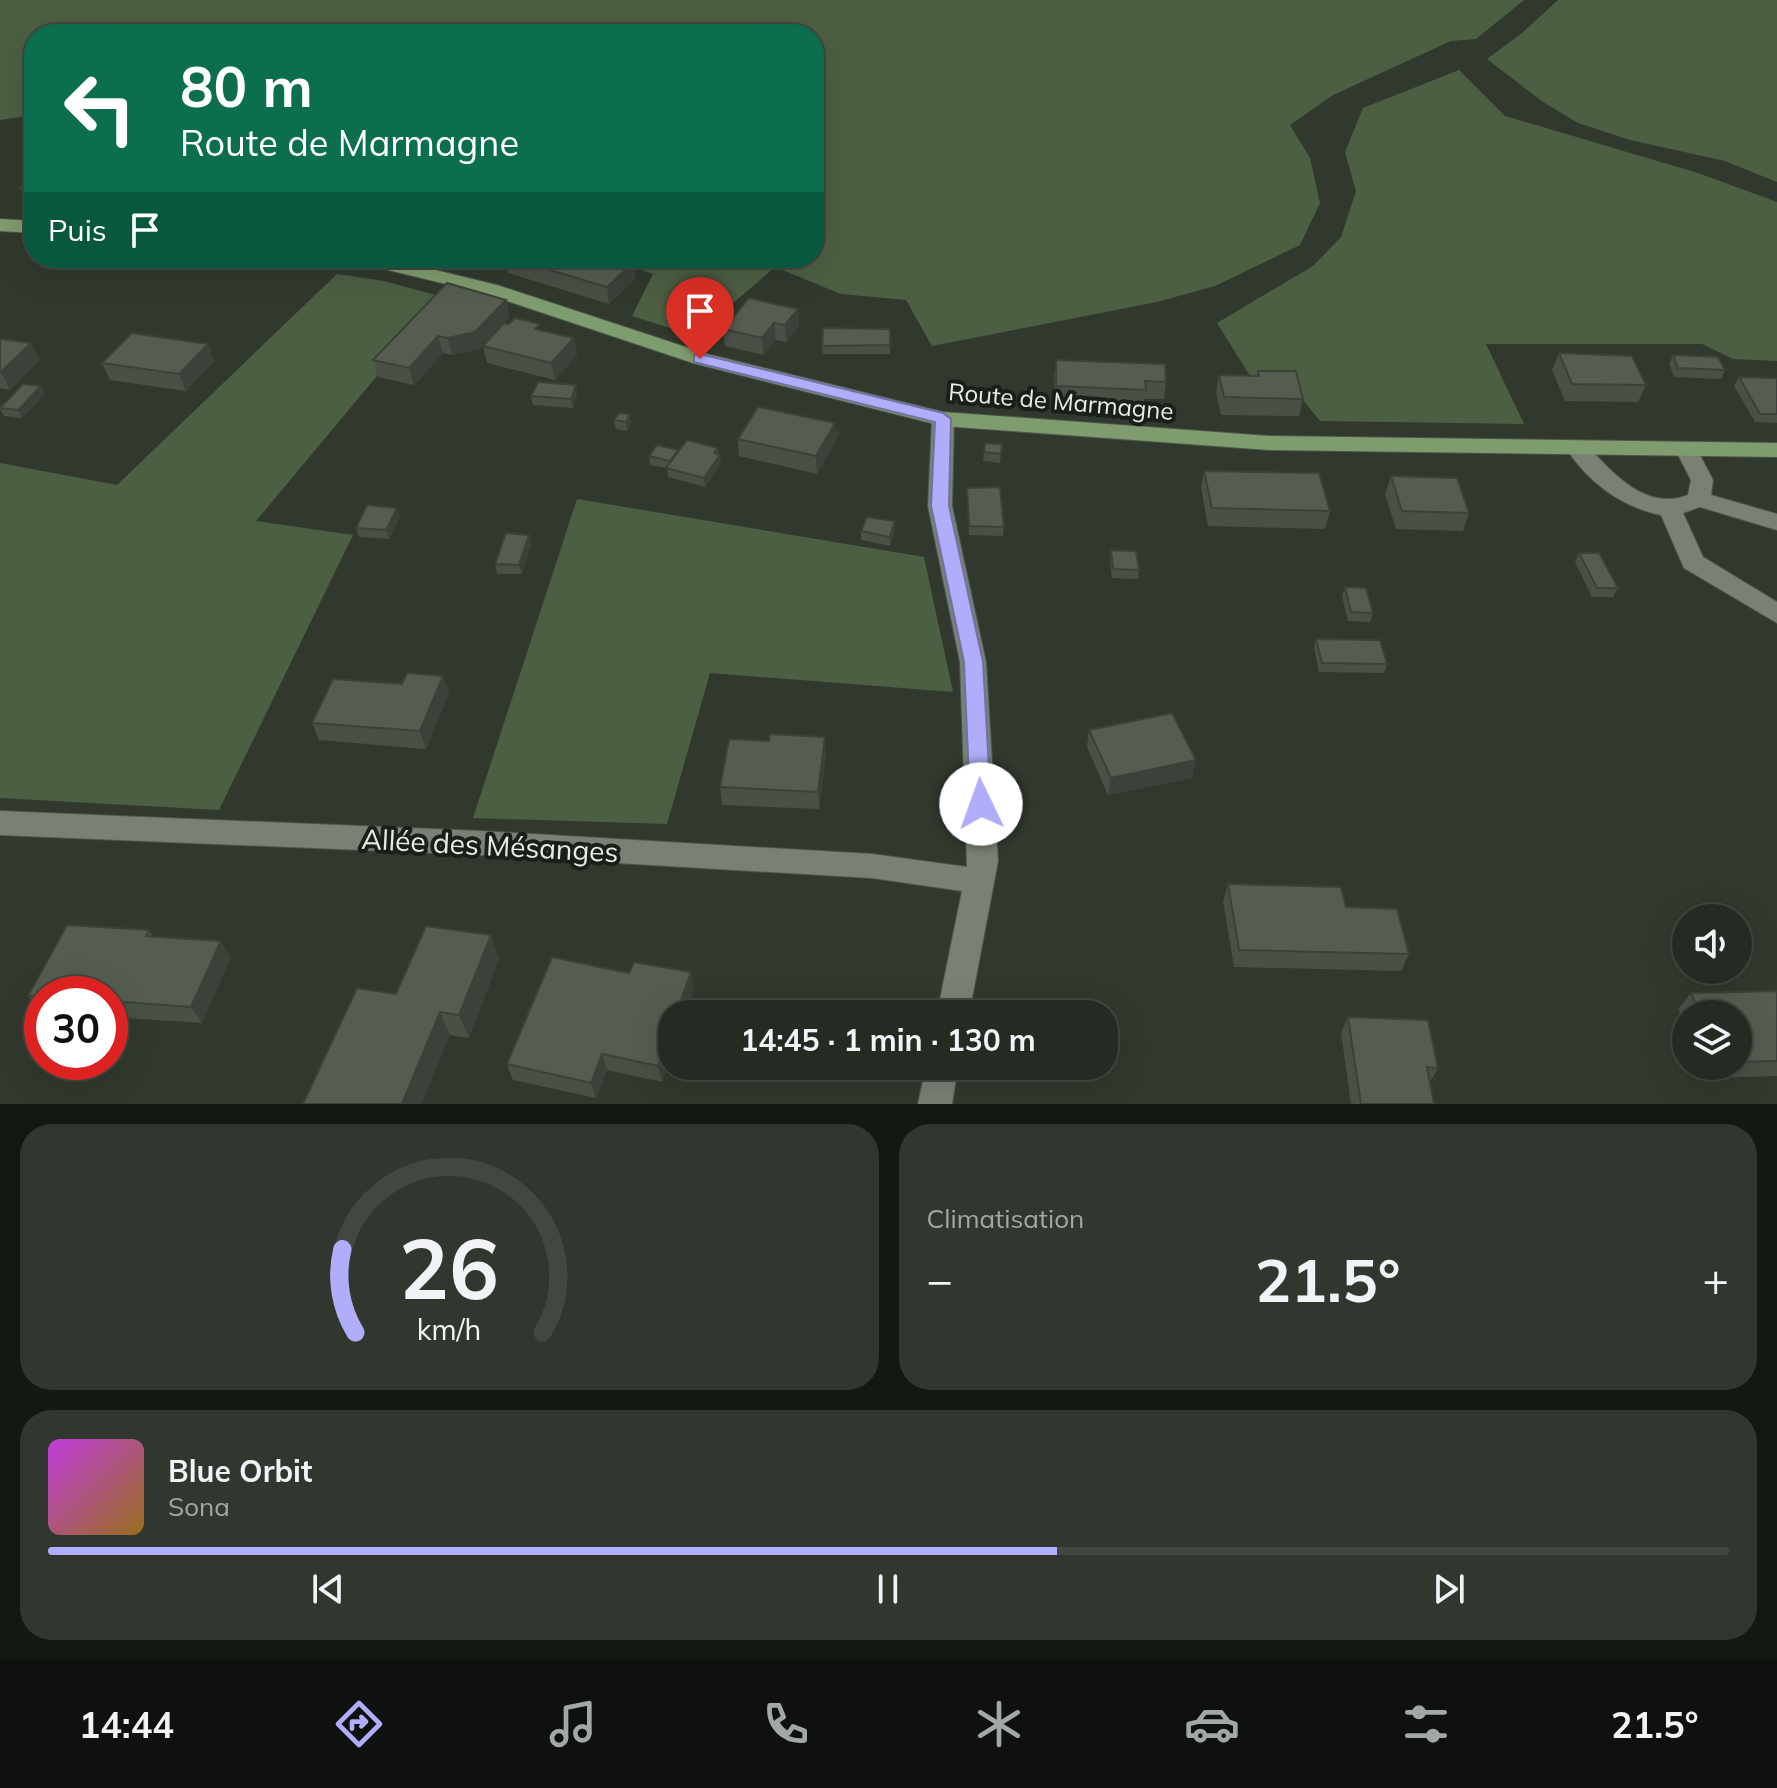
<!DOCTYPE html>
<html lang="fr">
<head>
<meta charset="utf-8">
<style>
	:root { --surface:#252b22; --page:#31372f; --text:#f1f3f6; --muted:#a3a7a5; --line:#424740; --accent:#b0aefa }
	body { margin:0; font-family:Mulish,sans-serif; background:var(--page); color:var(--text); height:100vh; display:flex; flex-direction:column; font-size:30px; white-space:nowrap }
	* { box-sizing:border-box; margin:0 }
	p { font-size:26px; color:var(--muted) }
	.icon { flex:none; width:44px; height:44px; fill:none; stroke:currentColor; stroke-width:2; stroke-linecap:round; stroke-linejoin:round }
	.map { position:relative; height:1104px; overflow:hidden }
	.details { display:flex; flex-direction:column; gap:20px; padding:20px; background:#141813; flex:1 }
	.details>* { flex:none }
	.top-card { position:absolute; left:24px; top:24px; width:800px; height:244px; border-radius:32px; box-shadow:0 8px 32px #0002,0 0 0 2px var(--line); background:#0b6e4f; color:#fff; overflow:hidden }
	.buttons { position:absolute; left:1672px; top:904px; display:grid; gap:16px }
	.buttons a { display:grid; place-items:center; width:80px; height:80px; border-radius:50%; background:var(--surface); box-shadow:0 8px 32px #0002,0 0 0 2px var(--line); font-size:40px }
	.speed { position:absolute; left:24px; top:976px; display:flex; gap:16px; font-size:40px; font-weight:700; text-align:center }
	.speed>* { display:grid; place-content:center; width:104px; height:104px; border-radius:50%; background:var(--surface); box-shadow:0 8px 32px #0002,0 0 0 2px var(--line); line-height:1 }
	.speed .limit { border:12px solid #d22; background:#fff; color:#111 }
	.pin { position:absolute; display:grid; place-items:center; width:68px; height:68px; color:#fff; margin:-82px -34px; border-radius:50% 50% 50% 0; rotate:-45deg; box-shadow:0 0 8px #0007 }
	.pin .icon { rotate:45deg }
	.me { position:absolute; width:88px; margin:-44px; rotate:357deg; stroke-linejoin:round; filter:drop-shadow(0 0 6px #0008) }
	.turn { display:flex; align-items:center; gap:28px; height:168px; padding:0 24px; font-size:36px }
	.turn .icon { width:104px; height:104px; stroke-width:2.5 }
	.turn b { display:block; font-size:56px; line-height:68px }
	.then { display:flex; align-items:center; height:76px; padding:0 24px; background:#0003; gap:16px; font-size:30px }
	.big { font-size:60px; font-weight:700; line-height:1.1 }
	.details .tile { flex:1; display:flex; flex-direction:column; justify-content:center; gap:12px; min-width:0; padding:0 28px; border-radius:32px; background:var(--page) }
	.details .dial { align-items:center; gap:0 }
	.dial svg { height:208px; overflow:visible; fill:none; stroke:var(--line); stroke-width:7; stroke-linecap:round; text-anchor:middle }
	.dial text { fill:var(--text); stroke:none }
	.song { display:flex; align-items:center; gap:24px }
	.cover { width:96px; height:96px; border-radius:12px; background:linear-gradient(135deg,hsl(290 70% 55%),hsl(40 70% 35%)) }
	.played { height:8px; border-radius:4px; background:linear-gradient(90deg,var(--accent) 60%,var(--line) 60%) }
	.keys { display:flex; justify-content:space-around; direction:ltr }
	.heat { display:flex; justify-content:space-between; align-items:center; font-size:44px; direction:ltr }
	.details .tiles { flex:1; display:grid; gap:20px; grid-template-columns:1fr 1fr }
	.tile:last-child { grid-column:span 2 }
	.trip { position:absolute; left:658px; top:1000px; width:460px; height:80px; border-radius:32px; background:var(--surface); box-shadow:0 8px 32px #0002,0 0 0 2px var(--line); font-weight:700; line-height:80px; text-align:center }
	.dock { display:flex; height:128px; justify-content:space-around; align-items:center; background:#0f110e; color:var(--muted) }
	.dock .icon { width:56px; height:56px }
	.dock .selected { color:var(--accent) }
	.dock b { font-size:36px; color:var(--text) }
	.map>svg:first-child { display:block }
	.green { fill:#4d5f43 }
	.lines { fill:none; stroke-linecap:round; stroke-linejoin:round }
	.minor-casing { stroke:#4f554c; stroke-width:2 }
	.major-casing { stroke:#4f554c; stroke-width:2 }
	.minor { fill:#798175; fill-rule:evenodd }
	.major { fill:#7f9c6f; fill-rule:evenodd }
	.wall { fill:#495046 }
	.shaded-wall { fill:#3c4139 }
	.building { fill:#555d51; stroke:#3c4139; stroke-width:2 }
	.route { fill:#b0aefa; stroke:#7271a2; stroke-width:2 }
	.labels { text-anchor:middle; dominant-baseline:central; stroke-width:8; stroke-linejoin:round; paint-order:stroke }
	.street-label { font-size:24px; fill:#e7ece5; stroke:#1b1f1a }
	.near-street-label { font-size:28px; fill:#e7ece5; stroke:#1b1f1a }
</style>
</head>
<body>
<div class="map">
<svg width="1777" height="1104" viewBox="0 0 1777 1104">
	<rect width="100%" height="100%" fill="#31392e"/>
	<!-- green -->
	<path class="green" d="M0 0H1524L1476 39 1451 41 1333 95 1290 125 1310 158 1320 203 1300 245 1215 286 1157 302 932 346 906 300 841 294 775 267 695 336 632 316 653 274 634 267V258H814V34H34V115L0 120Z
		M1558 0H1777V182L1725 161 1630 140 1578 123 1543 102 1487 59 1522 33Z
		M1459 70 1505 116 1698 173 1777 202V361L1733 359 1702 344H1486L1524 424 1320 421 1290 384 1254 382 1217 323 1313 266 1341 237 1356 191 1345 152 1363 108Z
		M337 274 384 281 443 297 256 521 353 535 219 810 0 798V463L117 485Z
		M577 499 924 557 953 692 710 673 667 824 473 818Z"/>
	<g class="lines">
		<defs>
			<path id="minor" d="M943 412 954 419 952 506 986 662 998 861 969 1014H937L962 891 872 878 481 855 0 835V811L481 831 872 854 967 867 960 662 928 506 932 419Z
				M1577 441 1585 443C1611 472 1646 512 1688 495L1691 480 1676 451 1687 444 1695 446 1713 480 1711 495 1777 514V530L1700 507 1683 513 1703 557 1777 602V623L1684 568 1661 515C1621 507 1588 482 1566 448Z
				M926 1066H958L952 1104H918Z"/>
			<path id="major" d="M0 219 34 221V233L0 231Z
				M353 258H386L497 285 707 354 943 412 1269 436 1777 443V457L1269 450 943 426 693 363 483 293 355 262Z"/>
		</defs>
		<!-- minor casing -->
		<use href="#minor" class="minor-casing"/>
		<!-- major casing -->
		<use href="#major" class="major-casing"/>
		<!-- minor -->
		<use href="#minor" class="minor"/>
		<!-- major -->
		<use href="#major" class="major"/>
	</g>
	<!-- wall -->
	<path class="wall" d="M34 175V197L24 196 20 188Z
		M505 258H621L636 278 609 304 508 273Z
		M506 300 509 317 479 349 452 355 443 353 414 385 378 377 373 360Z
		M798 309 799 326 786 342 776 340 763 355 725 346 723 329Z
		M890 329V354H823L822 346Z
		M541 330 574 338 577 355 555 380 487 363 483 346Z
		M0 339 31 343 39 360 10 390 0 388Z
		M208 344 214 361 186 391 110 380 102 363Z
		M1559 353 1646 385 1638 402 1565 401 1552 370Z
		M1673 355 1725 370 1721 379 1674 377 1669 364Z
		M1056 360 1166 382 1164 399H1144L1143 407 1055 404 1054 377Z
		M1258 371 1303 399 1299 416 1221 415 1216 392 1219 375 1257 376Z
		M1739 377 1777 380V423L1755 422 1734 386Z
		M576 385 577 394 573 408 533 405 531 396Z
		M45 394 22 418 4 416 0 409V406Z
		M619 413 631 423 627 431 616 429 614 420Z
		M839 435 817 474 739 456 738 439Z
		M985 443 1002 444 1000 463 983 461Z
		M718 448 721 464 705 487 668 477 667 468 650 465 649 456 678 450V452Z
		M1204 471 1330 511 1325 529 1208 526 1201 488Z
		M1391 476 1469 513 1463 531 1396 529 1385 494Z
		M967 488 1004 527 1003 536 969 535Z
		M397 508 400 517 389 539 359 537 356 528Z
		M895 530 890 546 861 540V531Z
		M531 544 522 574H497L495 564Z
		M1111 550 1139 570 1138 579 1112 578 1110 560Z
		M1579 553 1618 588 1613 597H1592L1575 562Z
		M1345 587 1373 613 1370 622 1348 621 1342 596Z
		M1316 639 1387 664 1384 673 1319 672 1314 648Z
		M443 676 449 693 426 749 319 740 312 723 402 684Z
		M1089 730 1196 760 1192 778 1108 795 1087 747Z
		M769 741 826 754 819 809 722 805 720 787Z
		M1228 884 1346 907 1409 954 1401 971 1234 967 1223 901Z
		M149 930 153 936 231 957 202 1023 110 1017V994H42V1012L28 996Z
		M499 959 469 1038 450 1035 396 994Z
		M694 989 672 1014V1052L662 1082 607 1070 596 1098 513 1080 507 1064Z
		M1777 991V1076L1710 1078 1704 1066H1738V1014H1686V1026L1678 1009 1691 993Z
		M1348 1017 1438 1068 1430 1082 1434 1104H1351L1341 1033Z"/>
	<!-- shaded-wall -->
	<path class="shaded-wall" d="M634 262 636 278 609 304 607 287Z
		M506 300 509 317 479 349 452 355 448 338Z
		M798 309 799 326 786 342 785 325Z
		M774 323 776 340 763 355 762 338Z
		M438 336 443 353 414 385 409 368Z
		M574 338 577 355 555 380 551 363Z
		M31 343 39 360 10 390 1 372Z
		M208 344 214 361 186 391 179 374Z
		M576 385 577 394 573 408 571 399Z
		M41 386 45 394 22 418 18 410Z
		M630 414 631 423 627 431 626 422Z
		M835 423 836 432 839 426V435L817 474 816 456Z
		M718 448 721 464 705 487 704 478 714 453Z
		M397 508 400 517 389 539 386 530Z
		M895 521V530L890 546V537Z
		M529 535 531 544 522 574 519 565Z
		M443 676 449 693 426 749 420 731Z
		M825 737 826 754 819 809 818 792Z
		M1196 760 1192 778 1108 795 1111 778Z
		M491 935 499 959 469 1038 459 1015Z
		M221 941 231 957 202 1023 191 1007Z
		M691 972 694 989 685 1014H676Z
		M440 1012 450 1035 422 1104H402Z
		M672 1027V1052L662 1082 658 1066Z
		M602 1054 607 1070 596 1098 591 1083Z"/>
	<!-- building -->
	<path class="building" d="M34 175V189L20 188Z
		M509 258H621L634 262 607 287Z
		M447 283 506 300 475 332 448 338 438 336 409 368 373 360Z
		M749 298 798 309 785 325 774 323 762 338 723 329Z
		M515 318 540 324 535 329 574 338 551 363 483 346 504 323 509 324Z
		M823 328 890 329V345L822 346Z
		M132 333 208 344 179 374 102 363Z
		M0 339 31 343 1 372H0Z
		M1559 353 1632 356 1646 385 1572 384Z
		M1673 355 1718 357 1725 370 1678 368Z
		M1056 360 1165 364 1166 382 1145 381 1146 390 1056 386Z
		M1258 371H1296L1303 399 1224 397 1219 375 1259 376Z
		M1739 377 1776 378 1777 380V414H1760Z
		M538 382 576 385 571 399 531 396Z
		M23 384 41 386 18 410 0 408Z
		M758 407 835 423 816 456 738 439Z
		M619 413 630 414 626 422 614 420Z
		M687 440 718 448 714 453 720 455 704 478 666 468Z
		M985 443 1002 444 1001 454 984 452Z
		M657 445 678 450 670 461 649 456Z
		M1204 471 1319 473 1330 511 1212 508Z
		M1391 476 1457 478 1469 513 1402 511Z
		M1000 487 1004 527 969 526 967 488Z
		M367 505 397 508 386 530 356 528Z
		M867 517 895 521 890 537 861 531Z
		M506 533 529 535 519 565 495 564Z
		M1111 550 1136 551 1139 570 1113 569Z
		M1579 553H1599L1618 588H1597Z
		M1345 587 1366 588 1373 613 1351 612Z
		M1316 639 1380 640 1387 664 1322 663Z
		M407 673 443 676 420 731 312 723 333 679 402 684Z
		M1172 713 1196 760 1111 778 1089 730Z
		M770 734 825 737 818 792 720 787 729 739 769 741Z
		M1228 884 1341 887 1346 907 1397 909 1409 954 1239 950Z
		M67 925 149 930 146 936 221 941 191 1007 110 1001V994H42V997L28 996Z
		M426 926 491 935 459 1015 440 1012 402 1104H303L357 988 396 994Z
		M552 957 629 973 634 962 691 972 676 1014H672V1027L658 1066 602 1054 591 1083 507 1064Z
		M1777 991V1061L1738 1062V1014H1700L1691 993Z
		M1348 1017 1428 1020 1438 1068 1427 1067 1434 1104H1361Z"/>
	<!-- route -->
	<path class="route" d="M700 354 943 413 951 419 949 506 983 662 991 804 988 810H973L970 804 964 662 931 506 935 422 694 362V355Z"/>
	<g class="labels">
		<!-- street labels -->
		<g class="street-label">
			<text transform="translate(1061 401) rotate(5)">Route de Marmagne</text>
		</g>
		<!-- near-street labels -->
		<g class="near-street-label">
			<text transform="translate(490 845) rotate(3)">Allée des Mésanges</text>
		</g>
	</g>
</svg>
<div class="buttons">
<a><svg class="icon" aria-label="sound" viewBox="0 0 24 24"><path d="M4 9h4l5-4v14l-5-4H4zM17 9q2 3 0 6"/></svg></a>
<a><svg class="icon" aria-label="layers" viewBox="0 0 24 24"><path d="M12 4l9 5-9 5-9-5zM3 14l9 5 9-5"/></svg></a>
</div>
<div class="speed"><div class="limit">30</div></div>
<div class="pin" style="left:700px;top:359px;background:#d93025"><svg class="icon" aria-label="arrive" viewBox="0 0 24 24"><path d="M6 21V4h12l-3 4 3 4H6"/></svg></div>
<svg class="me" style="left:981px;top:804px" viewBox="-20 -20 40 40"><circle r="19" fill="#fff"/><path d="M0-13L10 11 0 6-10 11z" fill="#b0aefa"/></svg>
<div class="trip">14:45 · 1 min · 130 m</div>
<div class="top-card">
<div class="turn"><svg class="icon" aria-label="left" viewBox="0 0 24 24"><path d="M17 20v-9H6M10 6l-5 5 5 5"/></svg><div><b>80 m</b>Route de Marmagne</div></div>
<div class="then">Puis<svg class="icon" aria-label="arrive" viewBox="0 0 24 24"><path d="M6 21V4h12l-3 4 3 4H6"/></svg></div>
</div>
</div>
<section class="details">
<div class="tiles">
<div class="tile dial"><svg viewBox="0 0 100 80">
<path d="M14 69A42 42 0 1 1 86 69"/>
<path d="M14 69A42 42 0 0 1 9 37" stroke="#b0aefa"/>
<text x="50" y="56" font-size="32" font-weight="700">26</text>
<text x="50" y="72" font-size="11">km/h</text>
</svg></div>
<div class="tile"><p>Climatisation</p>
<div class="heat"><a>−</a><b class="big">21.5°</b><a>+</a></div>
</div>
<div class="tile">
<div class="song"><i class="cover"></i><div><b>Blue Orbit</b><p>Sona</p></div></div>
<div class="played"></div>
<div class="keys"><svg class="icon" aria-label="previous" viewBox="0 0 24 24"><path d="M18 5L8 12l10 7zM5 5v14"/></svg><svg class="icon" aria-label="pause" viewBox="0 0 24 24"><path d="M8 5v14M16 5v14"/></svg><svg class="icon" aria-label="next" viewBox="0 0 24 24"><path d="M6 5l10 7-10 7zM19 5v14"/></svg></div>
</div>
</div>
</section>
<nav class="dock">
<b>14:44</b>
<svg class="icon selected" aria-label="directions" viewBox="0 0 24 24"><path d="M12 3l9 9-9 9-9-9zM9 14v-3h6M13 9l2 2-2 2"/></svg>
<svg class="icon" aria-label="music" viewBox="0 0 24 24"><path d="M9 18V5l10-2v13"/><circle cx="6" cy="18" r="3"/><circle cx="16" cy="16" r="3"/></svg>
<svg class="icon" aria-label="phone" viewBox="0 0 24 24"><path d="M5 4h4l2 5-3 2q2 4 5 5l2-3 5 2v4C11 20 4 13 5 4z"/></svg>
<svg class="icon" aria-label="climate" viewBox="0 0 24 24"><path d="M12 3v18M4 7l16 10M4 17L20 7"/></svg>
<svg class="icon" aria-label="car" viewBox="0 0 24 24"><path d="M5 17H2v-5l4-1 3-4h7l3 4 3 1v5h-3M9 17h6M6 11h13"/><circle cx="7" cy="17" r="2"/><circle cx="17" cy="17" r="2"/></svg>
<svg class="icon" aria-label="filters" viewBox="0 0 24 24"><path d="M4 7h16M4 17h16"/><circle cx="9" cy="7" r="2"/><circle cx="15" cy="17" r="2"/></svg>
<b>21.5°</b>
</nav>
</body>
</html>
